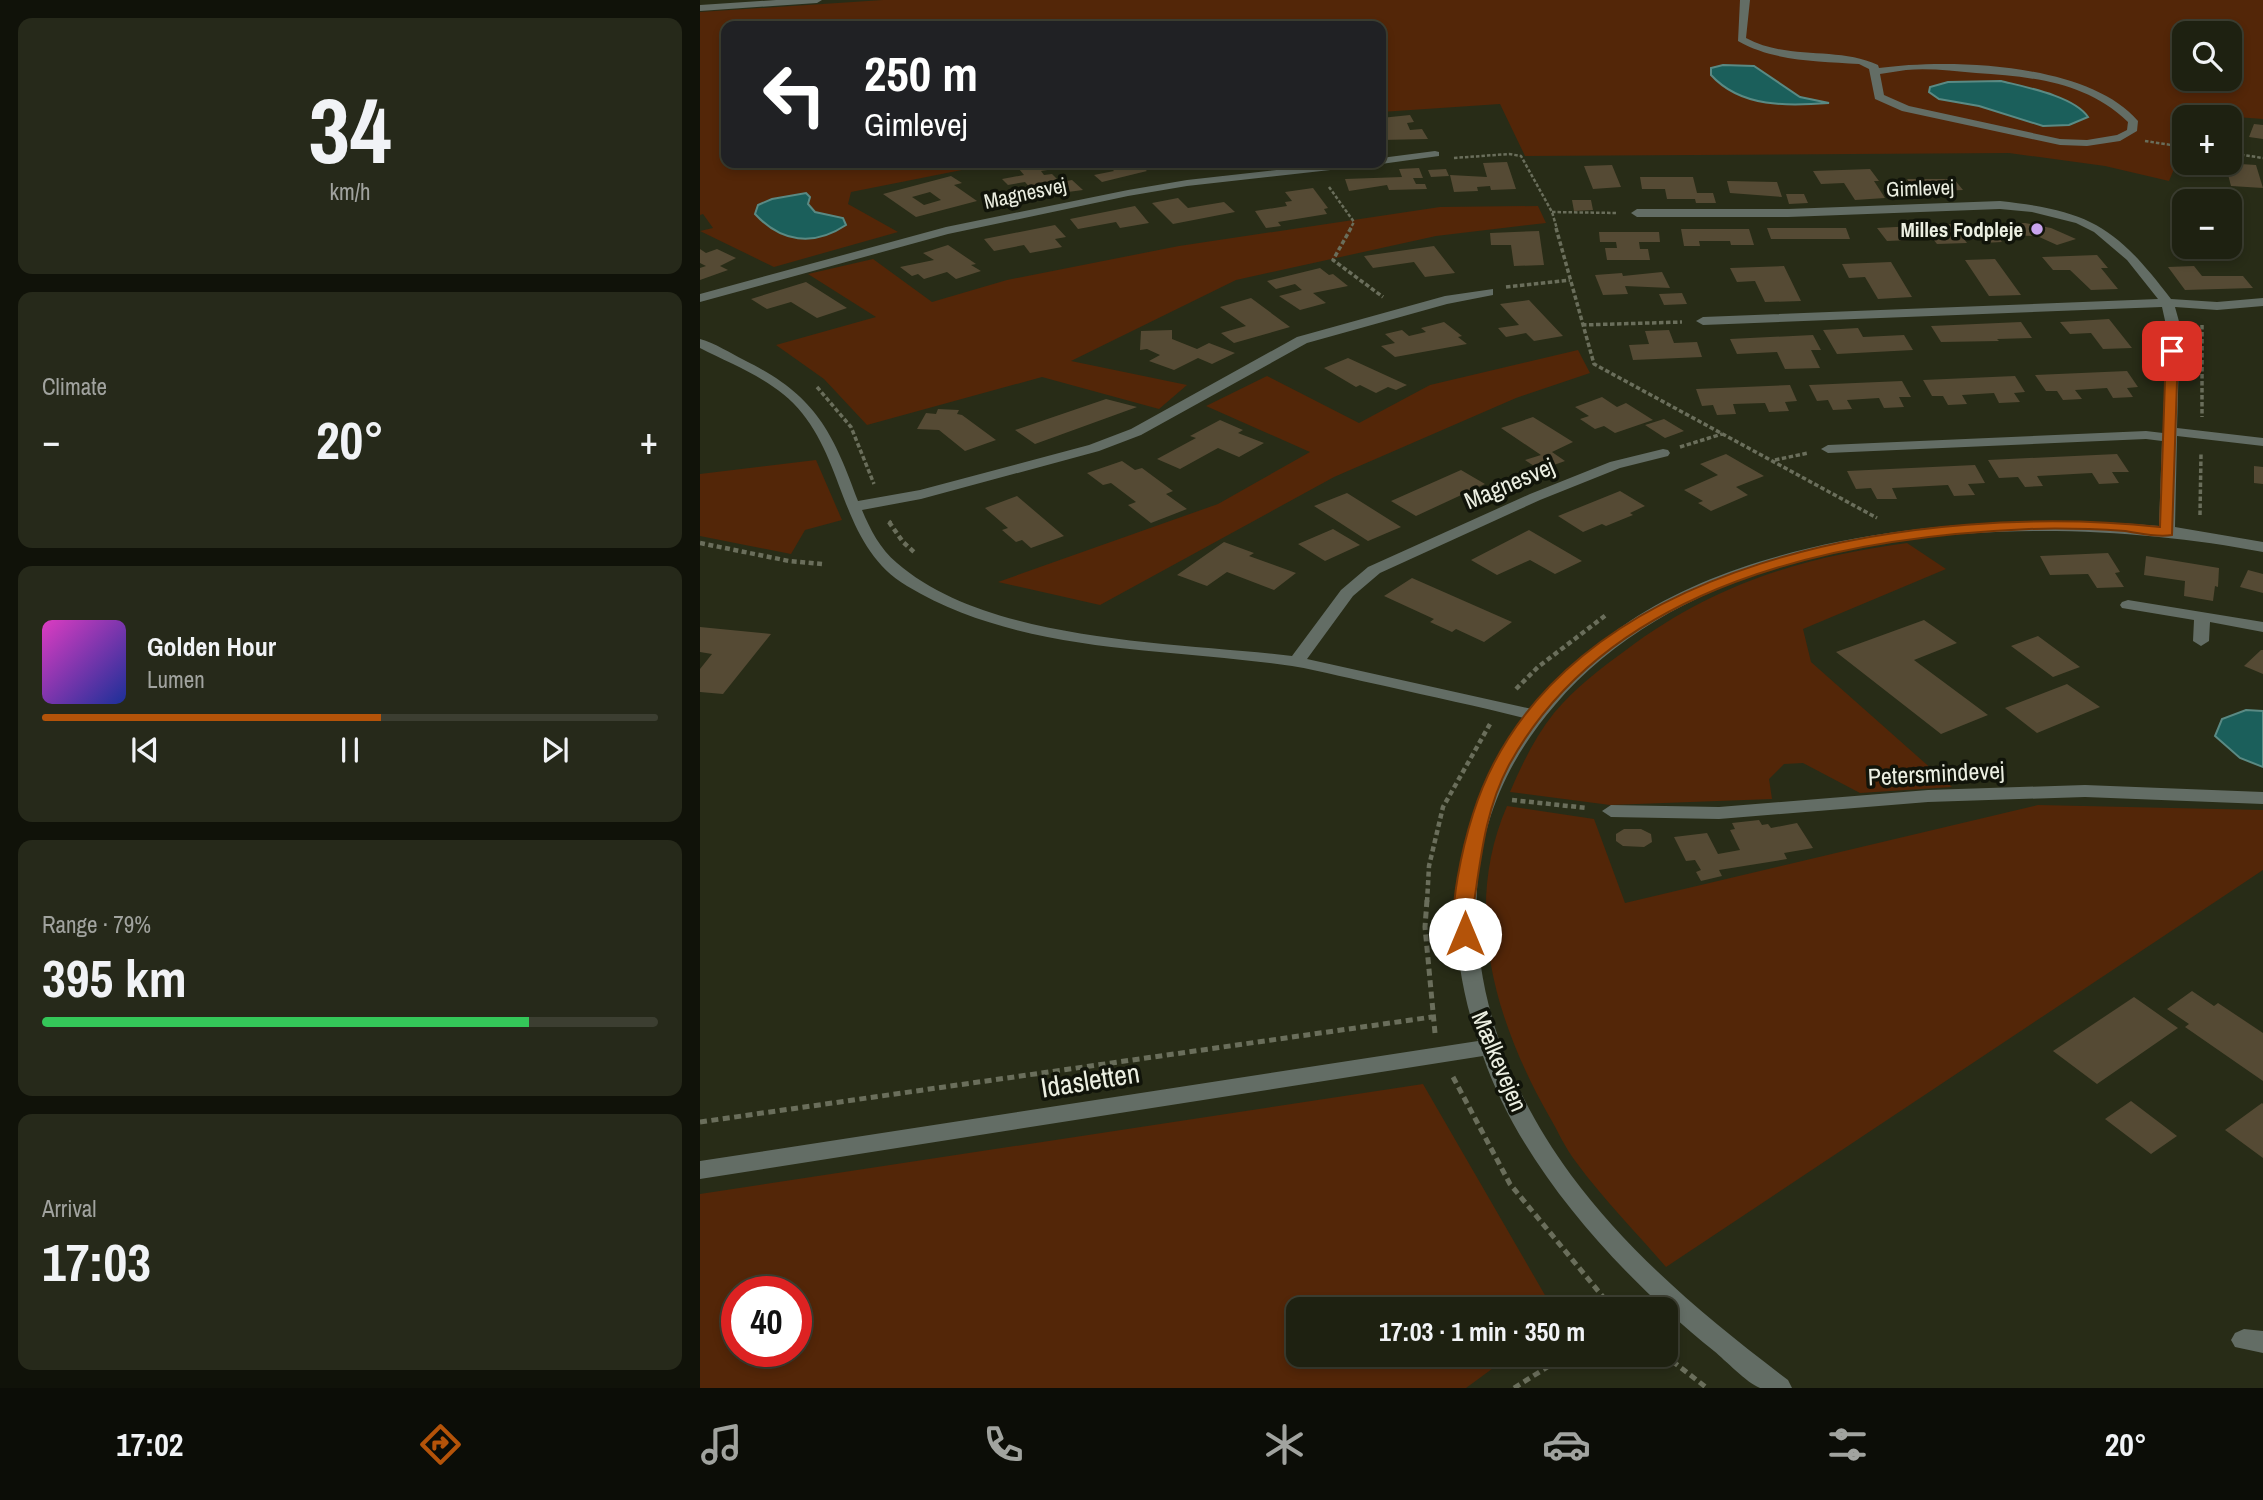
<!DOCTYPE html>
<html lang="en">
<head>
<meta charset="utf-8">
<style>
	:root { --surface:#1e2111; --page:#26291a; --text:#f1f3f6; --muted:#a1a39f; --line:#3c3e31; --accent:#b45309 }
	body { margin:0; font-family:"Archivo Narrow",sans-serif; background:var(--page); color:var(--text); height:100vh; display:flex; flex-direction:column; font-size:26px; white-space:nowrap }
	* { box-sizing:border-box; margin:0 }
	p { font-size:23px; color:var(--muted) }
	.icon { flex:none; width:38px; height:38px; fill:none; stroke:currentColor; stroke-width:2; stroke-linecap:round; stroke-linejoin:round }
	.map { position:relative; flex:1; overflow:hidden }
	.sheet { display:flex; flex-direction:column; gap:18px; padding:18px; background:#101209; width:700px }
	.sheet>* { flex:none }
	.guide { position:absolute; left:21px; top:21px; width:665px; height:147px; border-radius:14px; box-shadow:0 4px 10px #0003,0 0 0 2px var(--line); background:#202124; color:#fff; overflow:hidden }
	.buttons { position:absolute; left:1472px; top:21px; display:grid; gap:14px }
	.buttons a { display:grid; place-items:center; width:70px; height:70px; border-radius:14px; background:var(--surface); box-shadow:0 4px 10px #0003,0 0 0 2px var(--line); font-size:35px }
	.speed { position:absolute; left:21px; top:1276px; display:flex; gap:14px; font-size:35px; font-weight:700; text-align:center }
	.speed>* { display:grid; place-content:center; width:91px; height:91px; border-radius:50%; background:var(--surface); box-shadow:0 4px 10px #0003,0 0 0 2px var(--line); line-height:1 }
	.speed .limit { border:10px solid #d22; background:#fff; color:#111 }
	.pin { position:absolute; display:grid; place-items:center; width:60px; height:60px; color:#fff; margin:-30px; border-radius:14px; box-shadow:0 4px 10px #0006 }
	.me { position:absolute; width:77px; margin:-38px; rotate:0deg; stroke-linejoin:round; filter:drop-shadow(0 0 5px #0008) }
	.turn { display:flex; align-items:center; gap:24px; height:147px; padding:0 28px; font-size:32px }
	.turn .icon { width:91px; height:91px; stroke-width:2.5 }
	.turn b { display:block; font-size:49px; line-height:60px }
	.big { font-size:52px; font-weight:800; line-height:1.1 }
	.sheet .widget { flex:1; display:flex; flex-direction:column; justify-content:center; gap:10px; min-width:0; padding:0 24px; border-radius:14px; background:var(--page) }
	.sheet .dial { align-items:center; gap:0 }
	.dial b { font-size:91px; line-height:1 }
	.song { display:flex; align-items:center; gap:21px }
	.cover { width:84px; height:84px; border-radius:10px; background:linear-gradient(135deg,hsl(310 70% 55%),hsl(230 70% 35%)) }
	.played { height:7px; border-radius:4px; background:linear-gradient(90deg,var(--accent) 55%,var(--line) 55%) }
	.keys { display:flex; justify-content:space-around; direction:ltr }
	.heat { display:flex; justify-content:space-between; align-items:center; font-size:38px; direction:ltr }
	.charge { height:10px; border-radius:5px; background:linear-gradient(90deg,#34c759 79%,var(--line) 0) }
	.trip { position:absolute; left:586px; top:1297px; width:392px; height:70px; border-radius:14px; background:var(--surface); box-shadow:0 4px 10px #0003,0 0 0 2px var(--line); font-weight:800; line-height:70px; text-align:center }
	.tabs { display:flex; height:112px; justify-content:space-around; align-items:center; background:#0c0d07; color:var(--muted) }
	.tabs .icon { width:49px; height:49px }
	.tabs .on { color:var(--accent) }
	.tabs b { font-size:32px; color:var(--text) }
	main { display:flex; flex:1; min-height:0 }
	.map>svg:first-child { display:block }
	.green { fill:#532608; fill-rule:evenodd }
	.water { fill:#1b5f5b; stroke:#5a8a84; stroke-width:2 }
	.building { fill:#554a34; fill-rule:evenodd }
	.lines { fill:none; stroke-linecap:round; stroke-linejoin:round }
	.path-far3 { stroke:#6a6e5b; stroke-width:2.5; stroke-dasharray:3.5 2; stroke-linecap:butt }
	.path-far2 { stroke:#6a6e5b; stroke-width:3.5; stroke-dasharray:4.5 2.5; stroke-linecap:butt }
	.path-far1 { stroke:#6a6e5b; stroke-width:4.5; stroke-dasharray:5 3.5; stroke-linecap:butt }
	.path { stroke:#6a6e5b; stroke-width:5; stroke-dasharray:7 4.5; stroke-linecap:butt }
	.minor { fill:#636d65; fill-rule:evenodd }
	.route { fill:#b45309; stroke:#753606; stroke-width:2 }
	.poi-dot { fill:#c9a5ee; stroke:#11140a; stroke-width:2.5 }
	.labels { text-anchor:middle; dominant-baseline:central; stroke-width:7; stroke-linejoin:round; paint-order:stroke }
	.far-street-label { font-size:21px; fill:#ecefe2; stroke:#11140a }
	.far-poi-label { font-size:21px; font-weight:bold; fill:#ecefe2; stroke:#11140a; text-anchor:end }
	.street-label { font-size:24px; fill:#ecefe2; stroke:#11140a }
	.near-street-label { font-size:28px; fill:#ecefe2; stroke:#11140a }
</style>
</head>
<body>
<main>
<section class="sheet">
<div class="widget dial"><b>34</b><p>km/h</p></div>
<div class="widget"><p>Climate</p>
<div class="heat"><a>−</a><b class="big">20°</b><a>+</a></div>
</div>
<div class="widget">
<div class="song"><i class="cover"></i><div><b>Golden Hour</b><p>Lumen</p></div></div>
<div class="played"></div>
<div class="keys"><svg class="icon" aria-label="previous" viewBox="0 0 24 24"><path d="M18 5L8 12l10 7zM5 5v14"/></svg><svg class="icon" aria-label="pause" viewBox="0 0 24 24"><path d="M8 5v14M16 5v14"/></svg><svg class="icon" aria-label="next" viewBox="0 0 24 24"><path d="M6 5l10 7-10 7zM19 5v14"/></svg></div>
</div>
<div class="widget"><p>Range · 79%</p><b class="big">395 km</b><div class="charge"></div></div>
<div class="widget"><p>Arrival</p><b class="big">17:03</b></div>
</section>
<div class="map">
<svg width="1563" height="1388" viewBox="0 0 1563 1388">
	<rect width="100%" height="100%" fill="#282c17"/>
	<!-- green -->
	<path class="green" d="M183 0H1563V119L1497 114 1496 117H1484V145L1469 181 1405 166 1309 153 825 156 800 104 681 112V26H26V163H297L151 192 148 204 198 232 74 267 0 231 13 228 3 214 0 215V12ZM1484 33H1530V79H1484Z
		M838 206 846 223 736 236 536 280 371 361 487 385 459 409 342 377 167 425 124 379 76 345 176 317 108 274 173 259 232 302 307 280 479 246 740 207Z
		M878 350 890 373 816 398 634 477 400 605 298 582 518 504 610 452 506 406 567 376 659 423 730 385Z
		M116 460 142 520 105 530 91 554 0 536V474Z
		M1207 543 1246 569 1103 629 1111 662 1252 787 1160 793 1103 763 1084 764 1069 779 1072 799 910 805 810 792C822 764 835 737 854 713 874 689 901 668 926 650 1014 584 1099 558 1207 543Z
		M1338 805 1563 810V870L966 1267C936 1232 903 1199 876 1162 865 1148 858 1131 849 1116 795 1021 762 910 807 806L894 819 925 903Z
		M723 1084 853 1309H598V1354L811 1355 766 1388H0V1194ZM37 1292H96V1351H37Z"/>
	<!-- water -->
	<path class="water" d="M1023 65 1054 66 1100 97 1129 103C1088 106 1041 108 1011 75V68Z
		M1301 81C1325 87 1374 96 1388 117L1369 125 1343 126 1279 106 1239 99 1229 92 1230 87 1248 82Z
		M106 193 110 197 108 204 115 212 143 218 146 225C113 247 81 242 55 214L58 205 72 199Z
		M1546 710 1563 711V767L1540 758 1515 736 1522 719Z"/>
	<!-- building -->
	<path class="building" d="M710 115 714 122 707 123 710 130 722 129 728 139 681 140V134H684L681 118Z
		M1554 124 1563 125V139L1549 137Z
		M807 162 816 189 791 190 790 186 777 187 778 191 754 192 750 175 787 177 783 163Z
		M332 163H349L354 169 341 171 344 175 352 174 360 182 372 180 383 190 337 196 325 182 308 185 302 179 324 175 319 169 335 166Z
		M433 163H437L447 171 402 182 394 175 414 171 410 167Z
		M1525 163 1556 165 1563 188 1531 186Z
		M912 165 921 187 893 189 884 166Z
		M719 168 723 178H713L716 184H725L727 189 689 190 687 185 649 191 645 179 702 177 699 169Z
		M746 169 749 176 731 177 728 170Z
		M1170 169 1179 181H1174L1185 198 1155 200 1144 183 1121 184 1113 171Z
		M251 176 262 183 254 185 277 201 216 217 183 194ZM230 192 241 200 224 205 212 197Z
		M940 177H993L997 193H1013L1016 203H996L995 199H967L965 189H942Z
		M1207 179H1254L1263 190 1216 192Z
		M1027 181 1077 182 1082 197 1030 193Z
		M613 188 628 208 624 209 627 214 578 222 581 226 566 228 555 211 587 206 585 202 592 201 585 192Z
		M1086 194H1104L1108 203 1089 204Z
		M478 198 488 208 524 202 535 212 473 224 452 203Z
		M872 200H891L893 210 874 211Z
		M435 206 449 223 420 228 416 222 378 229 370 219Z
		M1325 223 1351 228 1376 239 1357 245 1337 236 1303 235 1294 224Z
		M1253 224 1267 243 1237 244 1233 239 1187 241 1177 228Z
		M355 225 366 237 355 239 362 247 330 253 324 245 294 251 284 239Z
		M1289 226 1302 242 1283 243 1270 227Z
		M1067 228H1146L1150 239H1071Z
		M981 229H1049L1054 245H1031L1030 241H999L1000 246H984Z
		M839 231 844 265 814 266 811 245H791L790 233Z
		M899 232H959L960 242H939L940 249H948L950 260H907L905 248H917L916 242H900Z
		M248 245 276 264 271 265 281 271 256 279 247 272 224 279 218 274 212 276 200 267 234 260 223 253Z
		M734 246 755 273 725 277 714 262 673 268 664 256Z
		M0 249 6 253 17 249 36 258 20 266 28 270 0 280V268L6 266 0 263Z
		M1397 255 1408 268H1401L1418 289 1391 290 1370 270H1353L1342 257Z
		M1295 259 1321 295 1289 296 1265 260Z
		M1191 262 1212 297 1178 299 1165 277 1149 278 1142 264Z
		M1084 266 1101 301 1065 302 1055 281 1037 282 1030 268Z
		M1494 266 1502 276H1543L1553 288 1485 290 1468 267Z
		M620 268 629 275 633 274 648 286 613 293 626 303 600 310 579 296 602 290 595 284 576 289 567 281Z
		M962 272 970 288 925 286 928 294 903 295 895 275 922 273 923 276Z
		M106 282 147 308 117 318 91 302 67 309 51 299Z
		M982 293 987 304 964 305 959 294Z
		M551 298 590 327 534 343 521 333 546 326 520 307Z
		M829 300 863 336 834 341 826 333 806 337 798 328 819 325 800 304Z
		M1409 319 1432 348 1403 349 1391 333 1370 334 1360 322Z
		M744 322 762 336 758 337 767 344 695 357 681 346 695 343 685 334 702 330 709 336 726 332 721 328Z
		M1321 322 1332 338 1297 339 1299 341 1241 342 1231 326Z
		M1158 328 1163 337 1204 335 1213 350 1137 354 1123 330Z
		M472 330V339L497 349 509 343 535 353 512 364 498 358 474 370 449 361 460 355 447 349 440 350 441 331Z
		M969 330 974 343 997 342 1002 357 933 360 929 345 949 344 945 331Z
		M1113 335 1121 350H1111L1120 368 1085 369 1077 352 1037 354 1030 339Z
		M648 358 707 385 696 390 688 387 676 393 660 385 656 387 624 368Z
		M1427 371 1438 387 1427 388 1433 397 1413 398 1407 388 1375 390 1382 399 1363 400 1357 391H1346L1335 375Z
		M1315 376 1325 392 1314 393 1320 402 1299 403 1294 393 1262 395 1267 404 1248 405 1243 396H1232L1223 380Z
		M1202 381 1211 397H1199L1204 407 1184 408 1179 398 1147 400 1152 409 1133 410 1128 400 1117 401 1109 385Z
		M1090 385 1097 401 1085 402 1089 411 1069 412 1065 403 1033 404 1036 414 1017 415 1013 405 1002 406 996 389Z
		M902 397 917 407 926 403 953 420 915 433 904 426 895 429 880 419 889 416 875 407Z
		M406 399 437 407 335 444 315 430Z
		M238 409 259 410 257 414 262 415 296 440 265 451 239 430 217 429 226 413 236 414Z
		M833 417 873 442 852 452 865 461 840 470 825 460 841 455 801 428Z
		M964 419 984 431 965 438 945 425Z
		M520 420 543 430 538 433 564 443 539 457 518 448 480 469 457 459 496 438 490 436Z
		M1026 454 1064 476 1036 487 1048 495 1011 511 998 503 1003 501 984 490 1018 475 1000 464Z
		M1417 454 1429 472H1412L1419 483 1399 484 1392 473 1337 476 1343 486 1325 487 1318 477 1299 478 1288 460Z
		M422 461 435 470 442 468 473 491 466 494 487 509 451 523 428 505 436 502 411 483 403 485 387 473Z
		M1275 465 1285 483 1268 484 1275 495 1254 496 1248 485 1192 488 1197 499H1177L1171 488 1156 489 1147 471Z
		M1554 466 1563 467V484L1554 483Z
		M761 470 785 484 716 516 691 501Z
		M920 491 945 506 930 513 933 515 906 526 902 524 883 532 858 516Z
		M647 493 701 527 668 541 614 506Z
		M317 496 364 536 331 548 322 540 316 542 302 530 308 528 285 508Z
		M633 529 660 545 625 561 598 544Z
		M829 530 882 561 855 574 830 560 797 575 771 560Z
		M524 542 554 553 549 556 596 573 574 590 527 572 507 586 477 575Z
		M1408 553 1420 572 1415 573 1424 587 1397 588 1388 574 1350 575 1340 556Z
		M1446 556 1519 568 1518 587 1515 586 1513 601 1484 596 1485 581 1444 575Z
		M1548 570 1563 574V593L1540 587Z
		M712 578 812 622 784 642 756 629 752 632 730 622 734 619 684 596Z
		M1224 620 1257 643 1214 660 1288 715 1241 734 1136 652Z
		M0 627 71 634 23 694 0 692V669L12 654 0 652Z
		M1338 636 1380 667 1353 677 1311 646Z
		M1561 650H1563V674L1544 666Z
		M1367 684 1400 707 1337 733 1305 708Z
		M1059 820 1062 825 1068 824 1071 828 1097 823 1113 848 1084 853 1087 859 1019 870 1022 876 1001 881 996 872 1001 870 995 860 986 861 974 837 1007 833 1018 854 1040 850 1030 830 1035 829 1032 823Z
		M924 829H941L951 834 952 842 944 847 923 846 916 841V834Z
		M1492 991 1514 1006 1518 1003 1563 1033V1081L1485 1027 1489 1024 1467 1009Z
		M1434 997 1478 1028 1397 1084 1353 1051Z
		M1431 1101 1477 1136 1451 1154 1405 1119Z
		M1562 1103 1563 1104V1158L1525 1130Z"/>
	<g class="lines">
		<!-- path-far3 -->
		<path class="path-far3" d="M1445 141 1484 147
			M1530 153 1563 158
			M754 158 809 154 821 156 852 212 857 229
			M629 187 654 222 650 229
			M852 212 917 213"/>
		<!-- path-far2 -->
		<path class="path-far2" d="M651 228 633 260 683 297
			M856 228 894 364 1177 518
			M806 287 870 280
			M882 325 982 322
			M1502 325V417
			M117 387 151 427 174 484
			M980 447 1022 434
			M1075 460 1108 453
			M1500 515 1501 454
			M189 521 191 523"/>
		<!-- path-far1 -->
		<path class="path-far1" d="M189 522 203 542 214 552
			M0 543 89 561 122 564
			M816 689 838 667 906 615
			M812 800 887 808
			M727 902 729 866 743 807 790 724"/>
		<!-- path -->
		<path class="path" d="M727 900 725 927 735 1033
			M753 1077 810 1184 913 1309
			M0 1122 732 1017
			M963 1354 1007 1388
			M814 1388 868 1354"/>
		<!-- minor -->
		<path class="minor" d="M76 0H122L117 3 0 11V5Z
			M1040 0H1050L1046 38C1089 61 1137 46 1178 65L1179 68C1250 58 1389 63 1438 121L1437 131 1420 141 1387 146 1360 145 1202 111 1175 99 1169 69 1159 64C1118 61 1075 62 1038 41ZM1206 70C1230 68 1252 71 1276 73 1332 77 1385 81 1428 122L1427 130 1417 135 1387 140 1360 139 1209 106 1184 95 1180 74Z
			M735 151 739 152V156L681 164 677 163H681V158Z
			M638 163H672L666 166 487 186 428 196 248 234 0 302V294L246 227 428 190 487 180Z
			M1300 201C1391 211 1416 227 1471 299L1517 302 1563 298V306L1517 310 1475 307 1480 325 1477 428 1563 438V446L1477 436 1475 527 1563 542V552C1341 509 1014 519 855 705 809 758 781 819 777 890 772 994 810 1092 871 1175 931 1256 1009 1320 1088 1380L1092 1388C1083 1388 1068 1388 1060 1388 1047 1383 1025 1360 1014 1351 922 1277 822 1170 783 1056L0 1179V1161L778 1041C746 946 747 852 796 763 805 747 812 732 824 718 778 706 732 697 685 686 654 680 623 671 592 666 464 647 322 655 207 586 142 547 146 467 102 413 77 381 35 366 0 348V339C15 343 30 353 44 360 115 395 132 430 158 501L220 490 389 445 431 429 597 337 745 296 793 289V295L747 304 607 343 441 435 399 451 221 499 162 510C170 529 180 549 197 563 289 643 474 642 592 656L641 590 668 567 830 494 910 462 963 449 968 450 970 453 968 456 920 468 840 500 680 573 653 596 607 659 832 709C861 676 893 646 930 621 1068 529 1299 511 1459 526L1462 441 1446 439 1128 453 1121 449 1128 445 1446 431 1463 433 1466 325 1462 307 1003 325 996 321 1003 317 1458 299 1427 260 1394 232 1376 223 1332 212 1300 209 1088 217H937L931 213 937 209H1088Z
			M1428 600 1563 622V632L1510 622 1509 641 1501 646 1493 641 1494 620 1422 608 1420 605 1422 602Z
			M1385 785 1563 792V804L1385 797 1228 802 1019 819 911 817 902 811 911 805 1019 807 1228 790Z
			M1544 1329 1563 1331V1353L1535 1347 1531 1340 1535 1333Z"/>
	</g>
	<!-- route -->
	<path class="route" d="M1472 348 1478 351 1472 535C1457 538 1439 533 1425 531 1394 529 1360 528 1329 529 1140 537 909 583 809 765 786 808 781 855 774 903 772 914 777 929 771 939H758C745 917 765 839 773 814 855 554 1229 502 1460 527L1466 351Z"/>
	<!-- markers -->
	<circle class="poi-dot" cx="1337" cy="229" r="7"/>
	<g class="labels">
		<!-- far-street labels -->
		<g class="far-street-label">
			<text transform="translate(1220 188) rotate(-2)">Gimlevej</text>
			<text transform="translate(325 193) rotate(-12)">Magnesvej</text>
		</g>
		<!-- far-poi labels -->
		<g class="far-poi-label">
			<text x="1323" y="229">Milles Fodpleje</text>
		</g>
		<!-- street labels -->
		<g class="street-label">
			<text transform="translate(809 483) rotate(-23)">Magnesvej</text>
			<text transform="translate(1236 773) rotate(-3)">Petersmindevej</text>
			<text transform="translate(800 1061) rotate(67)">Mælkevejen</text>
		</g>
		<!-- near-street labels -->
		<g class="near-street-label">
			<text transform="translate(390 1080) rotate(-9)">Idasletten</text>
		</g>
	</g>
</svg>
<div class="buttons">
<a><svg class="icon" aria-label="search" viewBox="0 0 24 24"><circle cx="10" cy="10" r="6"/><path d="M15 15l6 6"/></svg></a>
<a>+</a>
<a>−</a>
</div>
<div class="speed"><div class="limit">40</div></div>
<div class="pin" style="left:1472px;top:351px;background:#d93025"><svg class="icon" aria-label="arrive" viewBox="0 0 24 24"><path d="M6 21V4h12l-3 4 3 4H6"/></svg></div>
<svg class="me" style="left:765px;top:934px" viewBox="-20 -20 40 40"><circle r="19" fill="#fff"/><path d="M0-13L10 11 0 6-10 11z" fill="#b45309"/></svg>
<div class="trip">17:03 · 1 min · 350 m</div>
<div class="guide">
<div class="turn"><svg class="icon" aria-label="left" viewBox="0 0 24 24"><path d="M17 20v-9H6M10 6l-5 5 5 5"/></svg><div><b>250 m</b>Gimlevej</div></div>
</div>
</div>
</main>
<nav class="tabs">
<b>17:02</b>
<svg class="icon on" aria-label="directions" viewBox="0 0 24 24"><path d="M12 3l9 9-9 9-9-9zM9 14v-3h6M13 9l2 2-2 2"/></svg>
<svg class="icon" aria-label="music" viewBox="0 0 24 24"><path d="M9 18V5l10-2v13"/><circle cx="6" cy="18" r="3"/><circle cx="16" cy="16" r="3"/></svg>
<svg class="icon" aria-label="phone" viewBox="0 0 24 24"><path d="M5 4h4l2 5-3 2q2 4 5 5l2-3 5 2v4C11 20 4 13 5 4z"/></svg>
<svg class="icon" aria-label="climate" viewBox="0 0 24 24"><path d="M12 3v18M4 7l16 10M4 17L20 7"/></svg>
<svg class="icon" aria-label="car" viewBox="0 0 24 24"><path d="M5 17H2v-5l4-1 3-4h7l3 4 3 1v5h-3M9 17h6M6 11h13"/><circle cx="7" cy="17" r="2"/><circle cx="17" cy="17" r="2"/></svg>
<svg class="icon" aria-label="filters" viewBox="0 0 24 24"><path d="M4 7h16M4 17h16"/><circle cx="9" cy="7" r="2"/><circle cx="15" cy="17" r="2"/></svg>
<b>20°</b>
</nav>
</body>
</html>
